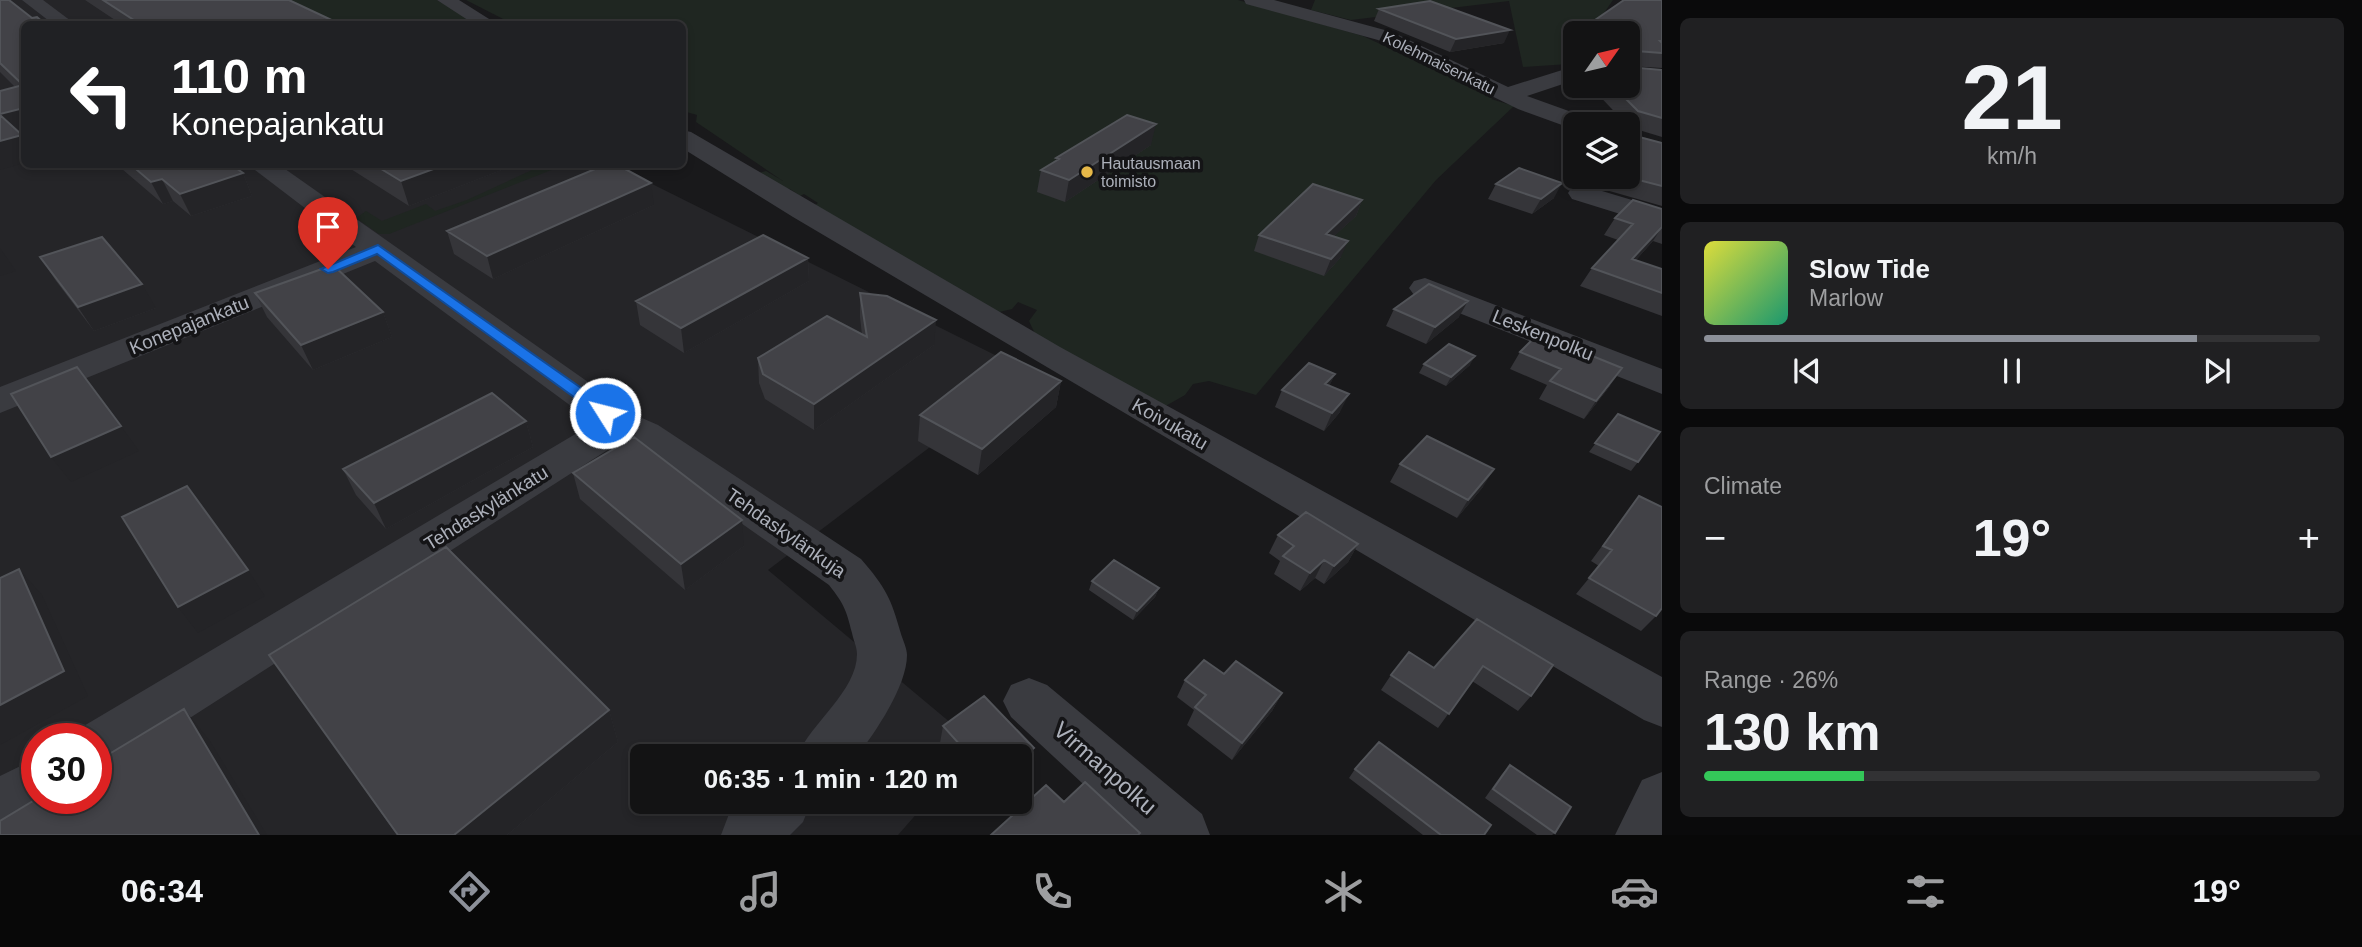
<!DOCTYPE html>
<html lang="en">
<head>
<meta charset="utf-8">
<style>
	:root { --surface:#131314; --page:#202022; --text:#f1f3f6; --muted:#9d9ea0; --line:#323234; --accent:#8c9099 }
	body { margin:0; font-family:Arial,sans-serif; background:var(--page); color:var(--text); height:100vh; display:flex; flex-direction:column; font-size:26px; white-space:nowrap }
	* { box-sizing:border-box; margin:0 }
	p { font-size:23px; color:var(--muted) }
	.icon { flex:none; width:38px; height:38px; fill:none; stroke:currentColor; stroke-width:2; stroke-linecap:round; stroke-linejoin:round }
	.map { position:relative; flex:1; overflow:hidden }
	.sheet { display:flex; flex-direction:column; gap:18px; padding:18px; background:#0a0a0b; width:700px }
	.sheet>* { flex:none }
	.top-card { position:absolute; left:21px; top:21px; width:665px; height:147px; border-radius:10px; box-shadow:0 4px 10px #0003,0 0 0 2px var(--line); background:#202124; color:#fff; overflow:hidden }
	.needle { width:46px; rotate:56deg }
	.tools { position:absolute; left:1563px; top:21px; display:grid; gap:14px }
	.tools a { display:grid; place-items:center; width:77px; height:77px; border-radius:10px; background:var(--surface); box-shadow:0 4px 10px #0003,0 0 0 2px var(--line); font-size:35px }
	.speed { position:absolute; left:21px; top:723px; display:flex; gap:14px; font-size:35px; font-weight:700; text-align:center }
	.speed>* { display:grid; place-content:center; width:91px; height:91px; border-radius:50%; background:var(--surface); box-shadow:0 4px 10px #0003,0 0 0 2px var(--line); line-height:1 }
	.speed .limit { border:10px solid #d22; background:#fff; color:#111 }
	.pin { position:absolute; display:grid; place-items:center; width:60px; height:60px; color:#fff; margin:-72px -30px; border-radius:50% 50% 50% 0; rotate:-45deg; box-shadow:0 0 7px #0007 }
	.pin .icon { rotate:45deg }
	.me { position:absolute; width:77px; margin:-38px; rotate:306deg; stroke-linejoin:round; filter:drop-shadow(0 0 5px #0008) }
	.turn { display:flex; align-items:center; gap:24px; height:147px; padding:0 35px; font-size:32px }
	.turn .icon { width:91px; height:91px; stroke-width:2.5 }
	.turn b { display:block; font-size:49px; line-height:60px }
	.big { font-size:52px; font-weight:800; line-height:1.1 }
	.sheet .widget { flex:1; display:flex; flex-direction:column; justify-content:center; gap:10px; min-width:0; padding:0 24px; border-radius:10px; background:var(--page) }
	.sheet .dial { align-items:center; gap:0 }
	.dial b { font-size:91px; line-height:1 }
	.song { display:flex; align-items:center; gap:21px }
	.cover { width:84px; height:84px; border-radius:10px; background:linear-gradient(135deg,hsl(60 70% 55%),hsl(160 70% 35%)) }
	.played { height:7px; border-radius:4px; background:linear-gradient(90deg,var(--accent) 80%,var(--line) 80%) }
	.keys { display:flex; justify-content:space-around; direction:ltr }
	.heat { display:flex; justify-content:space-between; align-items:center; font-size:38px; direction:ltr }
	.charge { height:10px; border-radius:5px; background:linear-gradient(90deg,#34c759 26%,var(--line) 0) }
	.trip { position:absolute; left:630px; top:744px; width:402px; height:70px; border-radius:10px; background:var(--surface); box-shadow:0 4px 10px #0003,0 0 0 2px var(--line); font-weight:800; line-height:70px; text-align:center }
	.tab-bar { display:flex; height:112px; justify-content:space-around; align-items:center; background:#080808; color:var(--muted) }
	.tab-bar .icon { width:49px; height:49px }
	.tab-bar .current { color:var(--accent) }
	.tab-bar b { font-size:32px; color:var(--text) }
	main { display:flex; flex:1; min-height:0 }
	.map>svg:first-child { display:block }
	.built { fill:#252528; fill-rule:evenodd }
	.green { fill:#1f2621 }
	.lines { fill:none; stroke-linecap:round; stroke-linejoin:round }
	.minor { fill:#3a3b40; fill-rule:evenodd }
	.wall { fill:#353539 }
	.shaded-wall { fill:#242427 }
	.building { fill:#424247; stroke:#525459; stroke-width:2 }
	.route { fill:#1a73e8; stroke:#114b97; stroke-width:2 }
	.poi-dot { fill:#e5b748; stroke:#141416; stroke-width:2.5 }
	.labels { text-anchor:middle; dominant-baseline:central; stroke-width:7; stroke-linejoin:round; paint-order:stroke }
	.far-street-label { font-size:16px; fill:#acb0ba; stroke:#141416 }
	.far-poi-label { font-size:16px; fill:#acb0ba; stroke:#141416; text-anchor:start }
	.street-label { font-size:19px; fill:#acb0ba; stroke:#141416 }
	.near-street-label { font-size:23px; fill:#acb0ba; stroke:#141416 }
</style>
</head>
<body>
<main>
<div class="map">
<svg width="1662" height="835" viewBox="0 0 1662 835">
	<rect width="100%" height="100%" fill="#19191b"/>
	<!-- built -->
	<path class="built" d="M0 0H284L333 24H24V164L614 165 1029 372 768 570 976 744 966 756H642V802H927L898 835H0ZM37 738H96V798H37Z"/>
	<!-- green -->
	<path class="green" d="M284 0H437L479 24H333Z
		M466 0H1238L1363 36 1494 97 1491 99 1514 106 1436 180 1256 395 1209 381 1193 384 1185 395 1162 408 1036 336 1029 321 1037 310 1018 302 1012 309 995 313 815 205 818 203 804 194 800 196 790 189 777 188 754 174 766 171 783 181 696 122 697 115 683 111 682 24H513Z
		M1315 0H1613L1590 33H1575V56L1569 64 1523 67 1509 1 1351 20 1311 10Z
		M543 165H564L389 234H379L356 218 366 211 382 221 426 204 435 211 467 200Z"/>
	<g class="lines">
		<!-- minor -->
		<path class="minor" d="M22 0H43L75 24H53Z
			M437 0H459L497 24H474Z
			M1244 0H1274L1392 32 1508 87 1575 66V80L1527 96 1591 119 1594 124H1575L1573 129 1518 109 1378 40 1246 4Z
			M682 130 691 132 1060 347 1662 677V727L1644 720 793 217 682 148Z
			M247 164H278L635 415 658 425 861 559C886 588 891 598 901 634 903 640 907 649 907 655 907 686 875 733 857 756H797C811 723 857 691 857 654 857 647 853 639 852 633 846 609 844 604 829 585L623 440 115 766 96 773V738H73L77 730 594 423 375 261 0 413V387L356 247Z
			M1582 185 1662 209V227L1572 199 1568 193 1572 187Z
			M1425 278 1662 369V394L1414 295 1409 288 1414 281Z
			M1029 678 1047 685 1202 814 1210 835H1138L1011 717 1003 701 1011 685Z
			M37 758V798H59L57 804 20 827 0 835V776Z
			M1662 772V835H1615L1642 780Z
			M743 802H811L803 822 790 835H721L729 814Z"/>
	</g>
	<!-- wall -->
	<path class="wall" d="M0 0 24 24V135H22L24 139V163L15 87 0 72Z
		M85 0H270L340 24H121Z
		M1662 0V68L1628 66V33H1588L1595 20Z
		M1379 9 1504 43 1450 52 1374 21Z
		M1662 70V137L1629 127 1590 86H1628Z
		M1662 143V206L1578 182 1581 177H1628Z
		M1151 145 1065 202 1037 192 1041 170 1056 161V158Z
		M120 164H230L243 173 252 196 191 216 173 201 163 204 122 169Z
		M343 164H517L409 206Z
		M1496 184 1554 198 1532 214 1488 199Z
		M1362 200 1356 216 1334 236 1341 257 1324 276 1254 251 1259 235Z
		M654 205 493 279 454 254 447 231Z
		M1662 209V244L1653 241 1636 260 1662 269V316L1580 286 1592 268 1618 240 1604 235 1615 218Z
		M40 257 156 308 94 331 56 281Z
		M808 258 809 281 684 353 640 325 636 301Z
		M255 293 383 312 392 337 313 370 267 317Z
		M860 293 934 345 814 430 765 399 759 383 758 358 862 335 860 317Z
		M1394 309 1459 317 1426 344 1386 326Z
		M1520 352 1610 386 1584 419 1539 399 1547 385 1510 369Z
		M1424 364 1470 365 1446 386 1419 373Z
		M1335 374 1329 386 1340 412 1324 431 1275 407 1282 390Z
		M1061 381 1056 407 978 475 918 441 920 415Z
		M1618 414 1638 462 1631 471 1589 452Z
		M526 421 533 447 386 529 356 495 343 469Z
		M1400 464 1483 487 1457 518 1390 482Z
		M573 473 744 546 685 590 580 499Z
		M1639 496 1656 616 1641 631 1576 594 1599 566 1591 561Z
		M1278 535 1358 544 1348 562 1324 584 1315 578 1300 591 1274 574 1280 561 1269 553Z
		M1092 581 1159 588 1155 597 1133 620 1089 590Z
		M1477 619 1531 696 1518 711 1472 681 1438 728 1381 690 1391 675 1434 668Z
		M269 655 609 710 618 742 507 835H397Z
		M1224 674 1282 693 1272 711 1232 760 1187 725 1194 710 1177 697 1185 680Z
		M984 696 1034 748 1030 765 1020 772V756H952L940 743 943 726Z
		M1510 765 1555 833 1552 835H1537L1485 798 1502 774Z
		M1355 769 1484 835H1423L1349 778Z"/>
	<!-- shaded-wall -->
	<path class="shaded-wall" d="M1510 30 1504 43 1450 52 1456 39Z
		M24 108V135H22L24 139V163L0 170V114Z
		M1156 124 1151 145 1065 202 1069 180Z
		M447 164H517L409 206 401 181Z
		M243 173 252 196 191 216 180 194Z
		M162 179 173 201 163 204 151 182Z
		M651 183 654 205 493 279 487 256Z
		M1562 183 1554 198 1532 214 1541 199Z
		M1362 200 1356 216 1319 250 1326 234Z
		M1662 227 1653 241 1621 277 1632 259Z
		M1348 241 1341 257 1324 276 1331 259Z
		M0 248 16 271 0 276Z
		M808 258 809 281 684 353 681 328Z
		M142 284 156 308 94 331 78 307Z
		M1468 301 1459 317 1426 344 1435 327Z
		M383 312 392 337 313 370 301 345Z
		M936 320 934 345 814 430V404Z
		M1475 356 1470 365 1446 386 1451 377Z
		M1622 368 1610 386 1584 419 1596 401Z
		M1335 374 1327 391 1325 384Z
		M1061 381 1056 407 978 475 982 449Z
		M1349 394 1340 412 1324 431 1332 413Z
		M526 421 533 447 386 529 374 503Z
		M121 426 139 451 71 482 51 457Z
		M1494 469 1483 487 1457 518 1468 500Z
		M742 520 744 546 685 590 681 564Z
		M1358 544 1348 562 1324 584 1334 566Z
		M1324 560 1315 578 1300 591 1310 573Z
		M19 569 42 595 88 696 0 745V705Z
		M248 570 265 596 198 633 178 607Z
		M1159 588 1155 597 1133 620 1137 611Z
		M1282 693 1272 711 1232 760 1242 743Z
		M184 709 210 741 267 835H259Z
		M609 710 618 742 507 835H454Z
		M1034 748 1030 765 1020 772V759Z"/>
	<!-- building -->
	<path class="building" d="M0 0H9L32 18 37 17 45 24H24V108L0 114V91L23 85 0 63Z
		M103 0H289L340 24H140Z
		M1624 0H1662V41H1660L1662 43V53L1636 51 1628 45V33H1612L1595 20Z
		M1430 1 1510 30 1456 39 1379 9Z
		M1628 67 1662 70V118L1638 111 1613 86H1628Z
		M0 115 22 135 0 141Z
		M1127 115 1156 124 1069 180 1041 170 1059 159 1056 158Z
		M1628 134 1662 143V186L1627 177H1628Z
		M130 164H230L243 173 180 194 162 179 151 182Z
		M373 164H447L401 181Z
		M607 164H616L651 183 487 256 447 231Z
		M1519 168 1562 183 1541 199 1496 184Z
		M1313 184 1362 200 1326 234 1348 241 1331 259 1259 235Z
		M1633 200 1662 209V227L1632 259 1662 269V293L1592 268 1633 224 1615 218Z
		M763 235 808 258 681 328 636 301Z
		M102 237 142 284 78 307 40 257Z
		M333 265 383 312 301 345 255 293Z
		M1429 284 1468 301 1435 327 1394 309Z
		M860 293 887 296 936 320 814 404 763 374 758 358 827 316 867 337Z
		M1538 334 1622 368 1596 401 1550 381 1561 369 1520 352Z
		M1449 344 1475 356 1451 377 1424 364Z
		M1001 352 1061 381 982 449 920 415Z
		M1309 363 1335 374 1325 384 1349 394 1332 413 1282 390Z
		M77 367 121 426 51 457 11 394Z
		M492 393 526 421 374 503 343 469Z
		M1618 414 1660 432 1638 462 1595 443Z
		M1427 436 1494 469 1468 500 1400 464Z
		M634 437 742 520 681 564 573 473Z
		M187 486 248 570 178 607 122 517Z
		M1639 496 1662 507V608L1656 616 1589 578 1612 550 1603 546Z
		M1306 512 1358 544 1334 566 1324 560 1310 573 1283 556 1294 546 1278 535Z
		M446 547 609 710 454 835H398L269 655Z
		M1114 560 1159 588 1137 611 1092 581Z
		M19 569 64 671 0 705V578Z
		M1477 619 1553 665 1531 696 1483 666 1449 714 1391 675 1409 652 1434 668Z
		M1204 660 1224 674 1236 661 1282 693 1242 743 1195 707 1206 695 1185 680Z
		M984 696 1034 748 1020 759V756H970L943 726Z
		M184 709 259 835H0V821L38 798H96V762Z
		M1379 742 1491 825 1484 835H1441L1355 769Z
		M1510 765 1571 807 1555 833 1493 789Z
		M1085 782 1140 833 1138 835H991L1046 785 1064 802Z"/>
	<!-- route -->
	<path class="route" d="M378 245 611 409 613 413 611 416H600L377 254 333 272 328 273 321 269Z"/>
	<!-- markers -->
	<circle class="poi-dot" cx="1087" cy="172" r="7"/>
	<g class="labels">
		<!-- far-street labels -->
		<g class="far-street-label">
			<text transform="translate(1439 63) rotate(26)">Kolehmaisenkatu</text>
		</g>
		<!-- far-poi labels -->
		<g class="far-poi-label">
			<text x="1101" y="163">Hautausmaan<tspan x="1101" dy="18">toimisto</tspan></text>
		</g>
		<!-- street labels -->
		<g class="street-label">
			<text transform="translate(189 325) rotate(-22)">Konepajankatu</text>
			<text transform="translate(1543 335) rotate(22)">Leskenpolku</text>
			<text transform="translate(1170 424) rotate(30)">Koivukatu</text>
			<text transform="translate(486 508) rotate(-32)">Tehdaskylänkatu</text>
			<text transform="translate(786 533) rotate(35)">Tehdaskylänkuja</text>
		</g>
		<!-- near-street labels -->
		<g class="near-street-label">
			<text transform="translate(1105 768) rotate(41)">Virmanpolku</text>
		</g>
	</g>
</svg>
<div class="tools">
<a><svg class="needle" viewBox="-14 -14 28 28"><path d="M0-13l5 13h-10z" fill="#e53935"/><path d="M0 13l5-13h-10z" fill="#9d9ea0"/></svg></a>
<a><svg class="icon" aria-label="layers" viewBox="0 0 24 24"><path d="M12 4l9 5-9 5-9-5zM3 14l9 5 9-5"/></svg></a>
</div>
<div class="speed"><div class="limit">30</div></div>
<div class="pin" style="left:328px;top:269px;background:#d93025"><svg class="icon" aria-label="arrive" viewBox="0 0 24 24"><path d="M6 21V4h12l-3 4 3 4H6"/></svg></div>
<svg class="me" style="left:605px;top:413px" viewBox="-20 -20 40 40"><circle r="17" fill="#1a73e8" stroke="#fff" stroke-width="3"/><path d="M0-11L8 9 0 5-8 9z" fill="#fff"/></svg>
<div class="trip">06:35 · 1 min · 120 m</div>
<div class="top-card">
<div class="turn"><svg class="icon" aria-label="left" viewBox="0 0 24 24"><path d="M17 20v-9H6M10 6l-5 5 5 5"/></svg><div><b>110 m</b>Konepajankatu</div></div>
</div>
</div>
<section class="sheet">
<div class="widget dial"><b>21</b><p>km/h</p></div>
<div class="widget">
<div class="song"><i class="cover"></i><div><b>Slow Tide</b><p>Marlow</p></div></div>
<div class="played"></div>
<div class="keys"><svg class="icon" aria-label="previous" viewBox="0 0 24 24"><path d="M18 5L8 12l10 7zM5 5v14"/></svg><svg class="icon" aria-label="pause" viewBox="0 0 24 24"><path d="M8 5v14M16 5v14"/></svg><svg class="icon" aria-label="next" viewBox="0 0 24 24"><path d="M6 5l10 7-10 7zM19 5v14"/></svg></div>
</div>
<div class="widget"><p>Climate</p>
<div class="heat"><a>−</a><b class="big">19°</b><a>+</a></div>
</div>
<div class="widget"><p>Range · 26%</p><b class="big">130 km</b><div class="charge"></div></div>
</section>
</main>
<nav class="tab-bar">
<b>06:34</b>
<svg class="icon current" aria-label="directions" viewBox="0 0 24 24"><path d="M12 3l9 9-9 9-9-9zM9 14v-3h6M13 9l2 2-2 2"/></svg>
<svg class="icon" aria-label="music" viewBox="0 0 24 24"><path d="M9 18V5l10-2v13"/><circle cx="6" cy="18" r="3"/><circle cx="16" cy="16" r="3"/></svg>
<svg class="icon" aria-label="phone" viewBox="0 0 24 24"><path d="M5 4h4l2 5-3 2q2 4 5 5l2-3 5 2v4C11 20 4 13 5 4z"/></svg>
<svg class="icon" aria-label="climate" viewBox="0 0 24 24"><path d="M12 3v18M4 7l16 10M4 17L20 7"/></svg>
<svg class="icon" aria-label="car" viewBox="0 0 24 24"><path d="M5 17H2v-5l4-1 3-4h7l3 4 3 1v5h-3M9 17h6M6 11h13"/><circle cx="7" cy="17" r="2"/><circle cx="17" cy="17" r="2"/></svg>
<svg class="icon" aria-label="filters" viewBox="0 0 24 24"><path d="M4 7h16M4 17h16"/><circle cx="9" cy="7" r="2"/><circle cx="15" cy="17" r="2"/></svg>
<b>19°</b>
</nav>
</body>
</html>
